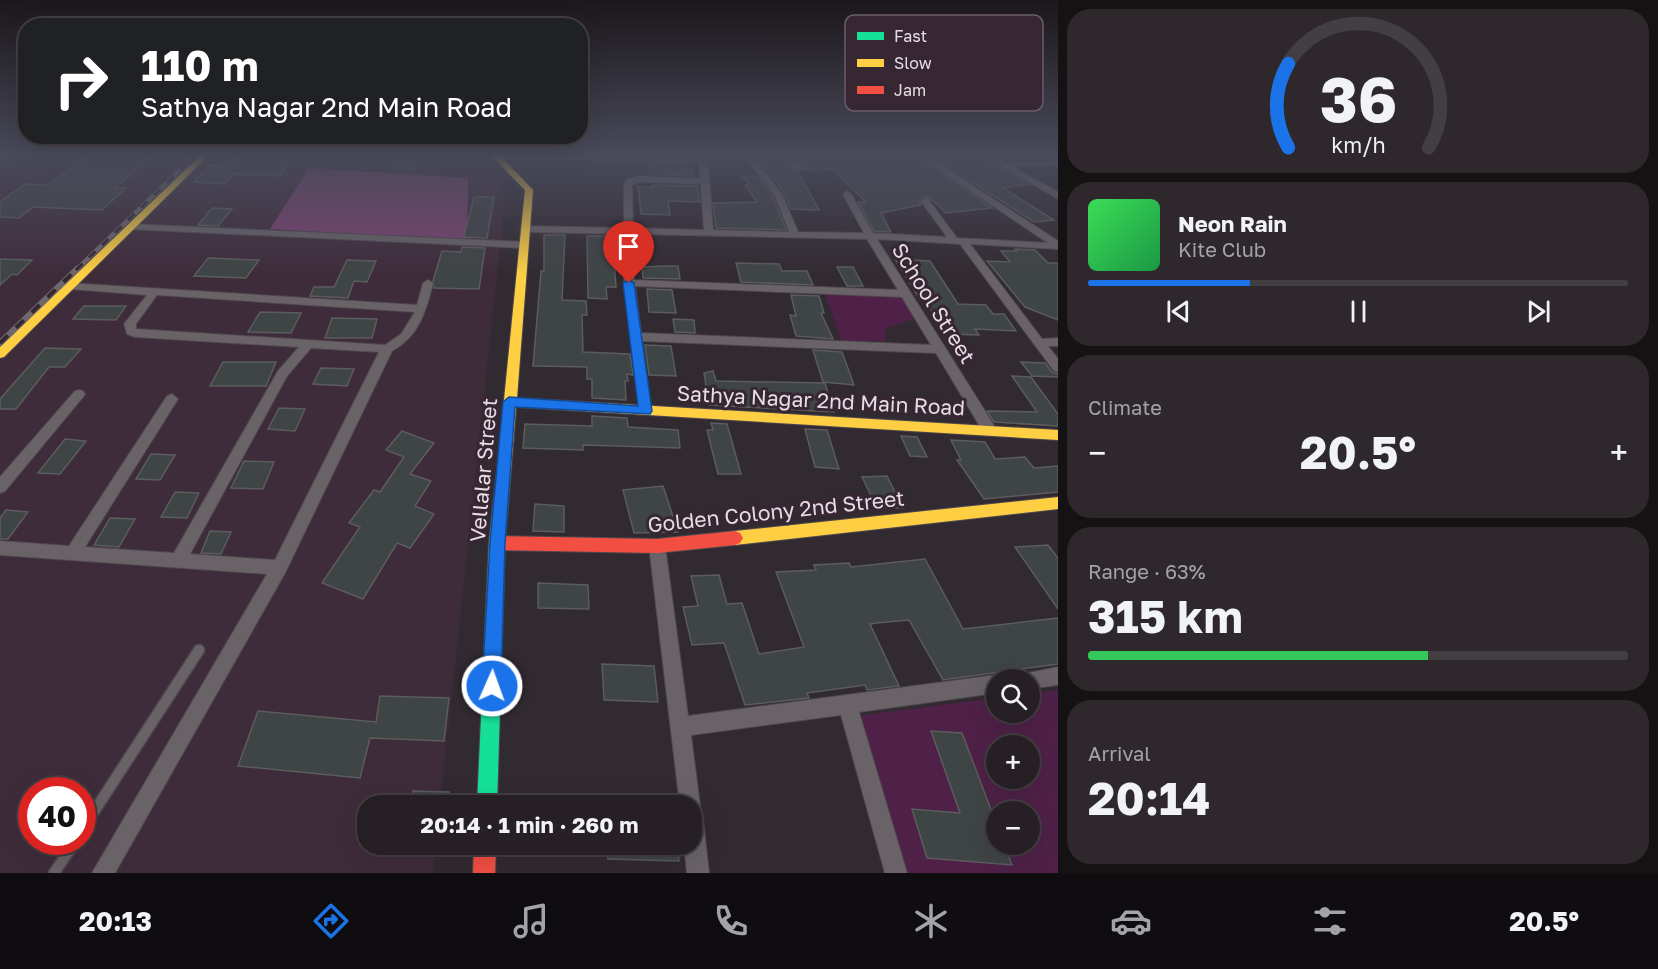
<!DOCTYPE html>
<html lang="en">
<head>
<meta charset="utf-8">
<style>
	:root { --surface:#262025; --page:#2e282d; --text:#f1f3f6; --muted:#a4a3a7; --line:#423e42; --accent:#1a73e8 }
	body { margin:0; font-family:"Golos Text",sans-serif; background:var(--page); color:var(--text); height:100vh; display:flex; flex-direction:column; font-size:22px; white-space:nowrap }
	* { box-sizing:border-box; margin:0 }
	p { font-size:20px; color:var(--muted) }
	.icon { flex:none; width:33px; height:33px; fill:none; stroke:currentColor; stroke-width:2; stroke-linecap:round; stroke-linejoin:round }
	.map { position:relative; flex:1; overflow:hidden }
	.side { display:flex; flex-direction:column; gap:9px; padding:9px; background:#151214; width:600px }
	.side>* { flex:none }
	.banner { position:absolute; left:18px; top:18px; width:570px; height:126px; border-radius:24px; box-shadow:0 6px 24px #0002,0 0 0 2px var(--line); background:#202124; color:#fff; overflow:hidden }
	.buttons { position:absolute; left:986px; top:669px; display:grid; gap:12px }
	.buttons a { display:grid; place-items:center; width:54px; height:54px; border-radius:50%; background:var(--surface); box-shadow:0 6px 24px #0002,0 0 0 2px var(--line); font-size:30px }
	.speed { position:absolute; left:18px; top:777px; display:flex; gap:12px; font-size:30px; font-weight:700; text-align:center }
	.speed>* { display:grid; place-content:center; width:78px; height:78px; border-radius:50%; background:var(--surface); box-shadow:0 6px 24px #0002,0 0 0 2px var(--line); line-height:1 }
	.speed .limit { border:9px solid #d22; background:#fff; color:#111 }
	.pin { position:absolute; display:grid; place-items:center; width:51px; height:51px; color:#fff; margin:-62px -26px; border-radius:50% 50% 50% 0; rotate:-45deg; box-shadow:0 0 6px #0007 }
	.pin .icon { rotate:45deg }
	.me { position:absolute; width:66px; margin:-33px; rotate:2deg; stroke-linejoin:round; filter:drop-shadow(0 0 4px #0008) }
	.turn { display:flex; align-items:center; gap:21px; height:126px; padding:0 24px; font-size:27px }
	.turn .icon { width:78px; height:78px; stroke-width:2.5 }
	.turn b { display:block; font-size:42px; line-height:51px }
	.big { font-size:45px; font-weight:700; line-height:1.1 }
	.side .card { flex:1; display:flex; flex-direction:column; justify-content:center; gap:9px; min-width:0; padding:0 21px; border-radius:24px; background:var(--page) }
	.side .dial { align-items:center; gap:0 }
	.dial svg { height:156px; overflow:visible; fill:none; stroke:var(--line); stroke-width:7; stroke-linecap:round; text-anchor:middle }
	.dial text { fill:var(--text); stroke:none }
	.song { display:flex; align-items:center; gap:18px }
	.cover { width:72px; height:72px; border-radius:9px; background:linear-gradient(135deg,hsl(130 70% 55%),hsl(140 70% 35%)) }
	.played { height:6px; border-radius:3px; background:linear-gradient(90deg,var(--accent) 30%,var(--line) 30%) }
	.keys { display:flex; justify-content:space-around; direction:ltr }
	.heat { display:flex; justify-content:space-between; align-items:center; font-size:33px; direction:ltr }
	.charge { height:9px; border-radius:4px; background:linear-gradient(90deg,#34c759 63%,var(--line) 0) }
	.trip { position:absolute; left:357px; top:795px; width:345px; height:60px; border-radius:24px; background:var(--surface); box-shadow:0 6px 24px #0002,0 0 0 2px var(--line); font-weight:700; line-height:60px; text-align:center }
	.dock { display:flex; height:96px; justify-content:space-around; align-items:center; background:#0f0d0f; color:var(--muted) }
	.dock .icon { width:42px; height:42px }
	.dock .current { color:var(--accent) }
	.dock b { font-size:27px; color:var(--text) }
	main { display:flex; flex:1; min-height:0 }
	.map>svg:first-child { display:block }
	.built { fill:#3f2c3b; fill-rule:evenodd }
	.green { fill:#4f2148; fill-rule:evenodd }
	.water { fill:#7d4273 }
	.building { fill:#3f4445; stroke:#5b5c5d; stroke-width:1.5 }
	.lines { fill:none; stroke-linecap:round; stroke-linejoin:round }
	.lane-casing { stroke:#4f484e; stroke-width:13 }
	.street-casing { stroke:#4f484e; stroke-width:2 }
	.fast-casing { stroke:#4f484e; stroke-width:2 }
	.slow-casing { stroke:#4f484e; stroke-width:2 }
	.jam-casing { stroke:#4f484e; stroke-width:2 }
	.lane { stroke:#696368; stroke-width:10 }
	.street { fill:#696368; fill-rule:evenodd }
	.fast { fill:#16e098; fill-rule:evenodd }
	.slow { fill:#ffcf43; fill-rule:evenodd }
	.jam { fill:#f24e42; fill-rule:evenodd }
	.rail-far1-casing { stroke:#6e686d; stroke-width:4.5 }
	.rail-casing { stroke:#6e686d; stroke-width:6 }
	.rail-far1 { stroke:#362733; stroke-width:3; stroke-dasharray:9; stroke-linecap:butt }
	.rail { stroke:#362733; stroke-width:4; stroke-dasharray:11; stroke-linecap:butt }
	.route { fill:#1a73e8; stroke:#114b97; stroke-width:1.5 }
	.labels { text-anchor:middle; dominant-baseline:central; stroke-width:6; stroke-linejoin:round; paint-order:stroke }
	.street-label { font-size:21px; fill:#e7dde5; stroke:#362733 }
	.key { fill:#362733; stroke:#6b5e68; stroke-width:1.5 }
	.key-label { font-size:16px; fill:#e7dde5 }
</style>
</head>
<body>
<main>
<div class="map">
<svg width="1058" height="873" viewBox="0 0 1058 873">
	<rect width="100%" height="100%" fill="#322a31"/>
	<!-- built -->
	<path class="built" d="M0 153H486L494 163 505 200 440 805 368 806V844L436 845 433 873H0ZM32 790H82V842H32Z"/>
	<!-- green -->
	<path class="green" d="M825 294 904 298 916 318 885 329 886 342 871 340 867 343 842 342Z
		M1058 690V873H892L856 716 996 698V712H1029V694ZM996 746H1029V778H996ZM996 812H1029V844H996Z"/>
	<!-- water -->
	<path class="water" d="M309 168 468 178 467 241 270 229Z"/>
	<!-- building -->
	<path class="building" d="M92 153H156L115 188H126L102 210 33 207 19 218 0 217V202L25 184 48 185Z
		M239 153H296L280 176 234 174 225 184 194 182 210 165 226 166Z
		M398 153H422L415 169 390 168Z
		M793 153H912L992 208 946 213 930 198 924 196 919 201 921 205 881 213 891 232 874 231 858 202H866L832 169 804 170V167Z
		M927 153H941L946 156 973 153 1028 184 1003 188 1054 220 1034 222Z
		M757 154H780L793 171 798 172 819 210 791 209 785 195Z
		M649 163 688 164 693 176 650 174Z
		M757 176 773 197 786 230 716 228 713 203 757 202 745 185 749 184 743 177Z
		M652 185 697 186 700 202 668 201 670 215 641 214 638 187H653Z
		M474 197H494L487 238 464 237Z
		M212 208 232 209 218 226 198 225Z
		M544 235H565L562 300 586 301 587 315H582L583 352 630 354 633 375 627 374 628 381H625L626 400 592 398V379H587V367L533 366 541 271H544Z
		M587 236H622V259H614L616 287H606L607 299 588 298Z
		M462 247 485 248 479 289 434 288 433 281 442 251 461 252Z
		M1015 249 1035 250 1048 263H1058V320L1025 307 987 261 1010 262 1001 251H1017Z
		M208 258 259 260 246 278 194 276Z
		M0 259 32 260 17 275 12 274 0 285Z
		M895 259 930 261 958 304 986 305 993 314H1004L1016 331 975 329 979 335 946 334 925 300H920Z
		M347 260 376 261 367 282 354 281 348 298 310 296 314 287H334Z
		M736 263 779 264 782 271H807L813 285 741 282Z
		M664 266H678L680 279 643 278 642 267Z
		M837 267H853L863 286H847Z
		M647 289 672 290 676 313 649 312Z
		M791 295 819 296 824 313H821L833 339 796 336 790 315 796 316Z
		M84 306H126L116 320 73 319Z
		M260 312 301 313 291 333 248 332Z
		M332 318 377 319 372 338H325Z
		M673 319 694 320 695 333 675 332Z
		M645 345 671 346 676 376 649 375Z
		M45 348 81 349 65 367H49L16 409H0V399Z
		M813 350 842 352 854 385 823 382Z
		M223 362H276L266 386H210Z
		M1021 362 1045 363 1052 372 1058 374V377L1032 376Z
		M321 368 354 369 347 386 313 384Z
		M713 371 716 381 825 383 834 412 709 405 704 373Z
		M1012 376 1031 377 1058 414V426L994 422 987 411 1037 412Z
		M279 408 305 409 295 431 268 429Z
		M592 416 627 418 628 427 678 430 680 448 583 445V450L523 448 525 424 592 426Z
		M711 423 727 424 741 474H718L707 430H713Z
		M805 429 827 430 839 469 815 467Z
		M402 431 434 443 410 474 431 481 415 506 434 514 410 548 397 543 363 599 322 583 360 527 349 523 374 490 380 492 404 457 386 450Z
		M901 436 917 437 927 457 910 456Z
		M65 439 86 441 60 474 38 473Z
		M951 440 985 442 995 459 1025 457 1034 468 1058 466V492L984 499 957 460H961Z
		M151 454 175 455 160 480 136 479Z
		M244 461 274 462 263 489 231 488Z
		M887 476 903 508H877L862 477Z
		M663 486 678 532 634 533 623 490Z
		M175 492 199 493 187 518 161 517Z
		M535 504 564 506V532L533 531Z
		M6 510 28 512 8 539H0V518Z
		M110 518 135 519 119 547 94 545Z
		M210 531 231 532 221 554 201 553Z
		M1048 545 1058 558V609L1015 547Z
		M925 559 963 629 1058 618V664L943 680 909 620 877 623 870 624 899 686 867 690 865 685 807 693 809 698 745 705 724 643 692 645 683 607 698 606 691 576 719 575 727 604 742 603 759 654 804 647 776 572 816 570 814 565 849 563 851 567Z
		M538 583 588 585 589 609 538 608Z
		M602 664 654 666 658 702 604 700Z
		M380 696 449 698 444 741 370 738 360 778 238 766 258 711 376 722Z
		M931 731 962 733 996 823V844H1004L1012 865 927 858 912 809 960 813Z
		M413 791 449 792 447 806H411Z
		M608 844H677L679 861 608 859Z"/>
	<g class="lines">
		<defs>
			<path id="lane" d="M82 830 199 650
				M54 873 75 842"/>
			<path id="street" d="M698 153H706L708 160 713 230 789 232 775 196 749 162 753 160H756L783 196 798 232 864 233 843 194 847 191 851 194 873 233 947 237 921 201 925 198 928 199 957 238 1048 243 914 153H923L1058 241V249L970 244 1042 339 1058 338V346H1048L1058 359V372L1054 371 960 244 877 239 995 427 997 431 995 435H985L936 353 642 341 651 411 650 414H640L624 283V234L525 232 520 229 525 226 624 228V185L627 179 640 176 700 179 699 162 495 158 491 156 495 154 698 157ZM640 182 701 184 704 230 633 228 632 185ZM633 234 867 239 898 290 634 280ZM635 286 902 297 931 345 641 333Z
				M782 153H790L802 168 801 170H795Z
				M978 153H987L1005 163 1058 161V165L1013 167 1058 192V199Z
				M130 224 524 242 529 245 524 248 127 229 125 227Z
				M428 280 433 283C426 312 419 336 392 351L285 573 115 873H92L267 574 0 555V541L69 546 167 396 172 394 178 399 85 547 174 553 278 371 299 347 135 337 127 334 124 324 147 295 69 289 64 286 69 283 417 305 423 283ZM157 295 415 312 401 334 385 345 136 329V324ZM311 348 379 352 275 560 190 554 287 376Z
				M79 390 83 391 85 394 83 397 5 491 0 493V477L75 391Z
				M657 539 663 541 665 546 688 716 996 675 1003 677V680H996V693L859 712 907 873H885L841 715 691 735 700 806 698 812 703 820 709 873H687L684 844H692V806H680L649 546 651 541Z
				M1058 667V685L1029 689V680H1020L1023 674Z"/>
			<path id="fast" d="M504 464 509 466 511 470 505 543 497 806H477L489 543 497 470 499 466Z"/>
			<path id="slow" d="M203 153H211L4 357 0 358V347Z
				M489 153H497L533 190 517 398 1058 430V440L516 407 511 470 509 474H499L497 470 525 190Z
				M1058 497V509L735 545 730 543 727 538 730 533 735 531Z"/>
			<path id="jam" d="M735 531 740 533 743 538 740 543 735 545 657 553 497 550 491 548 489 543 491 538 497 536 657 539Z
				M474 844H496L495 873H473Z"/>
		</defs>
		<!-- lane casing -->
		<use href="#lane" class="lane-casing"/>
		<!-- street casing -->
		<use href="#street" class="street-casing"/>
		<!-- fast casing -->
		<use href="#fast" class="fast-casing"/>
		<!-- slow casing -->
		<use href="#slow" class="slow-casing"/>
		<!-- jam casing -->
		<use href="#jam" class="jam-casing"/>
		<!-- lane -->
		<use href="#lane" class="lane"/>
		<!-- street -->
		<use href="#street" class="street"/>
		<!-- fast -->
		<use href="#fast" class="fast"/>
		<!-- slow -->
		<use href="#slow" class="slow"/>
		<!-- jam -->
		<use href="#jam" class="jam"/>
		<defs>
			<path id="rail-far1" d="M76 270 198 153"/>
			<path id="rail" d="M0 343 77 269"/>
		</defs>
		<!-- rail-far1 casing -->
		<use href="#rail-far1" class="rail-far1-casing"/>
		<!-- rail casing -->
		<use href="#rail" class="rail-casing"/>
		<!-- rail-far1 -->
		<use href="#rail-far1" class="rail-far1"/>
		<!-- rail -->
		<use href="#rail" class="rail"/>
	</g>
	<!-- sky -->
	<linearGradient id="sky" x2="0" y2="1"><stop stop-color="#1c171b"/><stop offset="0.56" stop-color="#494a5a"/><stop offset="1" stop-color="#494a5a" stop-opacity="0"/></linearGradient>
	<rect width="1058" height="275" fill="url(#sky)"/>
	<!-- route -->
	<path class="route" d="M629 280 634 283 652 411 650 414 515 407 505 543 501 686 498 693 492 695 485 693 482 686 490 543 503 402 509 397 638 406 623 283Z"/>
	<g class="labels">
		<!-- street labels -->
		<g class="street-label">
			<text transform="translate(934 303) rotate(58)">School Street</text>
			<text transform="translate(821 400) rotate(3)">Sathya Nagar 2nd Main Road</text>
			<text transform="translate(483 470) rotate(-85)">Vellalar Street</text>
			<text transform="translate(776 511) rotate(-6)">Golden Colony 2nd Street</text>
		</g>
	</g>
	<!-- legend -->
	<rect x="845" y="15" width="198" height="96" rx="9" class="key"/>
	<rect x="857" y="32" width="27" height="8" fill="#16e098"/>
	<rect x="857" y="59" width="27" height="8" fill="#ffcf43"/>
	<rect x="857" y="86" width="27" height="8" fill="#f24e42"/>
	<g class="key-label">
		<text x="894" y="42">Fast</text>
		<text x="894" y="69">Slow</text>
		<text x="894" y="96">Jam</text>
	</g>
</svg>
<div class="buttons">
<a><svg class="icon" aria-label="search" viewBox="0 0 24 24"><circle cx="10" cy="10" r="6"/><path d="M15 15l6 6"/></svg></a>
<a>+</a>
<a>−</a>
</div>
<div class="speed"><div class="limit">40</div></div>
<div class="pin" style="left:629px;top:283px;background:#d93025"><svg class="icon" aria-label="arrive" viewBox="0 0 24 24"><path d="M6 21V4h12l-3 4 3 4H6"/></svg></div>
<svg class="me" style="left:492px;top:686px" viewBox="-20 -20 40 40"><circle r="17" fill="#1a73e8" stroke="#fff" stroke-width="3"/><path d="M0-11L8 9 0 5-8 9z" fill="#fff"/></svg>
<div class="trip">20:14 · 1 min · 260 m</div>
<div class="banner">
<div class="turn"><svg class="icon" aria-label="right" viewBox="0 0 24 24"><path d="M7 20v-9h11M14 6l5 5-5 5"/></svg><div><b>110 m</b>Sathya Nagar 2nd Main Road</div></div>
</div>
</div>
<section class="side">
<div class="card dial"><svg viewBox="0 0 100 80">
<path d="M14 69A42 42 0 1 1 86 69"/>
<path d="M14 69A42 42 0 0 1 14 26" stroke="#1a73e8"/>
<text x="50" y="56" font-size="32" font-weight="700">36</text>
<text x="50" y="72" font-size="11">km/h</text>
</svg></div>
<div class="card">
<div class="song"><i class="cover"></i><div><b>Neon Rain</b><p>Kite Club</p></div></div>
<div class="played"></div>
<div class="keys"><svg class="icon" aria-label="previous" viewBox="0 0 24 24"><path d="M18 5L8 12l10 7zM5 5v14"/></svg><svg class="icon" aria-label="pause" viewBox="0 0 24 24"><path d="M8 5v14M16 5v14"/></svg><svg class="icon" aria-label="next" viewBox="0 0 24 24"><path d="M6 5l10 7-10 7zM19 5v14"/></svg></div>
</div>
<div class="card"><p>Climate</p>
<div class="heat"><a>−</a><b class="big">20.5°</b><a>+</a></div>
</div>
<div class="card"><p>Range · 63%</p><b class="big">315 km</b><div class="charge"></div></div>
<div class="card"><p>Arrival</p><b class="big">20:14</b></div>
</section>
</main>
<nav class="dock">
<b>20:13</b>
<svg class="icon current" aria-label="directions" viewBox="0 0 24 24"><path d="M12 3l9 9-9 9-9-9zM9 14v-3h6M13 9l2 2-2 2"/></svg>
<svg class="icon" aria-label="music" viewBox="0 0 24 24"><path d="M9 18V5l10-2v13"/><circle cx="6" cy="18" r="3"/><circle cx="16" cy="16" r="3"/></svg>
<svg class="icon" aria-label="phone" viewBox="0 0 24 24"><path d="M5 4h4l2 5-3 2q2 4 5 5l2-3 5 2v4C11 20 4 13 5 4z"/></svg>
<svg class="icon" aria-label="climate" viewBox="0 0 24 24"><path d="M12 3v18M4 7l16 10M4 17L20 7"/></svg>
<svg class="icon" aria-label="car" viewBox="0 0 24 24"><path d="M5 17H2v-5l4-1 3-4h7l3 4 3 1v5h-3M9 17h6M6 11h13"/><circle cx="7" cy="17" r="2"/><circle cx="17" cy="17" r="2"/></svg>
<svg class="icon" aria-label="filters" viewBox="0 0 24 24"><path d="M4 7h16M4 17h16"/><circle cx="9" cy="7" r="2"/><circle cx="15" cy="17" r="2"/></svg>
<b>20.5°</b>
</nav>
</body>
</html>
